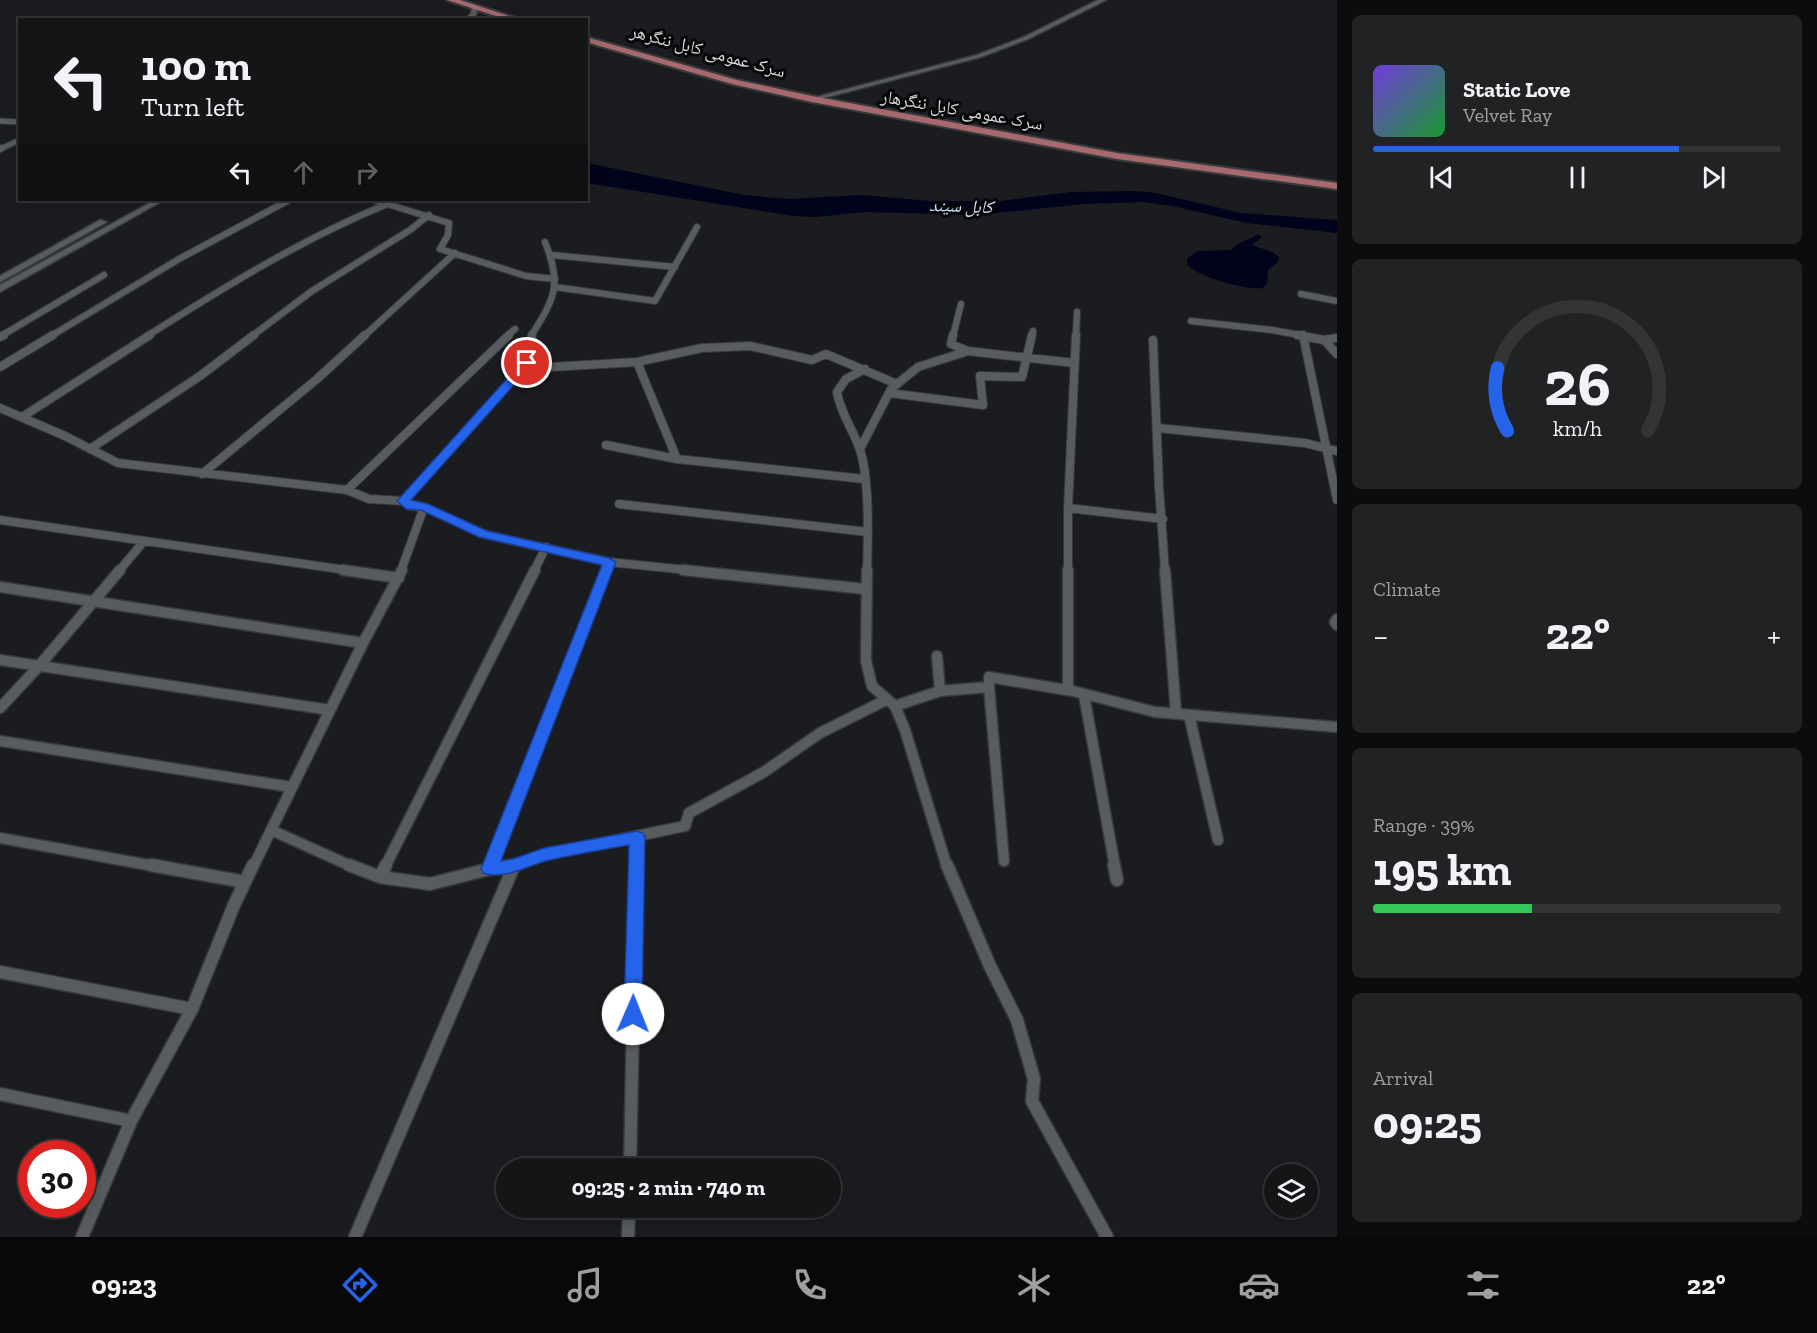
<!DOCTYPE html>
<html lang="en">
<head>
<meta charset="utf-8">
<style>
	:root { --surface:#141517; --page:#212224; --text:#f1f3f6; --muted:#9d9fa1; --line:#333436; --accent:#2563eb }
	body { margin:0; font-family:"Zilla Slab","Noto Naskh Arabic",serif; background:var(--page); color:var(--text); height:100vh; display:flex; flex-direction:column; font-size:22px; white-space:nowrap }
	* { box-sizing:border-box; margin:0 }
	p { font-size:20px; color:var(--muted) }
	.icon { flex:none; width:33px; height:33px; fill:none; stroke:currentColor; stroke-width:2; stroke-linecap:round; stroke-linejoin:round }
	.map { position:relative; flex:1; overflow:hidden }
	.panel { display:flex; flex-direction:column; gap:15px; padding:15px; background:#0b0c0d; width:480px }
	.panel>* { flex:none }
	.banner { position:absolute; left:18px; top:18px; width:570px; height:183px; border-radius:0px; box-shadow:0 3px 15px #0003,0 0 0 2px var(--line); background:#141517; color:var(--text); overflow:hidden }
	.fabs { position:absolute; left:1264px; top:1164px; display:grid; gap:12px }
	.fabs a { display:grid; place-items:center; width:54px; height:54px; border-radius:50%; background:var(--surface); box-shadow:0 3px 15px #0003,0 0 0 2px var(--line); font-size:30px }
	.speed { position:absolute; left:18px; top:1140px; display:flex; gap:12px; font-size:30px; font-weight:700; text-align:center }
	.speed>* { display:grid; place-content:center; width:78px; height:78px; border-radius:50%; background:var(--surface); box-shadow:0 3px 15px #0003,0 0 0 2px var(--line); line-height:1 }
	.speed .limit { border:9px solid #d22; background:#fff; color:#111 }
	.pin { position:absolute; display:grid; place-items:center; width:51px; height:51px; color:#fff; margin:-26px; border:3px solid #fff; border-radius:50%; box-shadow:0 2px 6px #0007 }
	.me { position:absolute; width:66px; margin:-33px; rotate:1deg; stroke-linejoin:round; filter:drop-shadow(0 0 4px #0008) }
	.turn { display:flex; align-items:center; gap:21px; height:126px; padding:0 24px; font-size:27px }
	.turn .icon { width:78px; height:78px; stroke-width:2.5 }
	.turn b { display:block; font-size:42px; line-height:51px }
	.lanes { display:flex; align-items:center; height:57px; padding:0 24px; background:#0003; justify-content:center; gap:30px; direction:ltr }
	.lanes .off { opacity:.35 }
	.big { font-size:45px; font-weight:700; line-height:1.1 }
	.panel .widget { flex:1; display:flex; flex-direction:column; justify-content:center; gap:9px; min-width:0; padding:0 21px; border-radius:9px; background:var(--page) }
	.panel .dial { align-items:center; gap:0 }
	.dial svg { height:156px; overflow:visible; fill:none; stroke:var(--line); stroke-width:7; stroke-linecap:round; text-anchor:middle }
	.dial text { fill:var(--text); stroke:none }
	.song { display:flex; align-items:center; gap:18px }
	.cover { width:72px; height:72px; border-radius:9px; background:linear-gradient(135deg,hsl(260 70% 55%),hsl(130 70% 35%)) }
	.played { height:6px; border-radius:3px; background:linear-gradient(90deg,var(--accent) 75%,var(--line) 75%) }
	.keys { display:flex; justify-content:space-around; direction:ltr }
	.heat { display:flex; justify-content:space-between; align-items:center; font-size:33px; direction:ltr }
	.charge { height:9px; border-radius:4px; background:linear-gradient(90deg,#34c759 39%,var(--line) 0) }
	.trip { position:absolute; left:496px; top:1158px; width:345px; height:60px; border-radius:30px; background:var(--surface); box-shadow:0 3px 15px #0003,0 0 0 2px var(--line); font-weight:700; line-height:60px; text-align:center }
	.tab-bar { display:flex; height:96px; justify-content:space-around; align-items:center; background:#080809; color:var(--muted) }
	.tab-bar .icon { width:42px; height:42px }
	.tab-bar .selected { color:var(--accent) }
	.tab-bar b { font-size:27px; color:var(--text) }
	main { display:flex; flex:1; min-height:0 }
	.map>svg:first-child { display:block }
	.water { fill:#00031c }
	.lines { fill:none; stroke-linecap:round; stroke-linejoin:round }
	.minor-far4-casing { stroke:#37393b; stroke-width:7 }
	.minor-far3-casing { stroke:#37393b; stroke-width:8 }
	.minor-far2-casing { stroke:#37393b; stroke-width:10 }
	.minor-far1-casing { stroke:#37393b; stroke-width:13 }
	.minor-casing { stroke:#37393b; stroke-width:15 }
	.tertiary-casing { stroke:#37393b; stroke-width:3 }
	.trunk-casing { stroke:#37393b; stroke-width:4 }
	.minor-far4 { stroke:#595c5f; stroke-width:5 }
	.minor-far3 { stroke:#595c5f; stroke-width:6 }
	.minor-far2 { stroke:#595c5f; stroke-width:8 }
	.minor-far1 { stroke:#595c5f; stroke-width:10 }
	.minor { stroke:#595c5f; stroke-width:12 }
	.tertiary { fill:#595c5f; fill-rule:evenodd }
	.trunk { fill:#a66a6e; fill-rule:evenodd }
	.route { fill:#2563eb; stroke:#184099; stroke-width:1.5 }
	.labels { text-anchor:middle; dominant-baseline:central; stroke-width:6; stroke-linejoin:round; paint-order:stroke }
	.far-street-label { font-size:18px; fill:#d7d9db; stroke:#060708 }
	.far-water-label { font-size:18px; font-style:italic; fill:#cddef7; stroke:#060708 }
</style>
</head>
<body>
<main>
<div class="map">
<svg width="1337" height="1237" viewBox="0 0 1337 1237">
	<rect width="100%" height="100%" fill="#1a1c1f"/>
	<!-- water -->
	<path class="water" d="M587 163 744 195 787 199 862 195 930 201H1000L1071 192 1135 191 1156 193 1241 213 1337 220V233L1247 223 1172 206 1143 202 1084 204 977 215 865 212 816 217 794 216 587 183Z
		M1258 234 1262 237 1252 245 1272 252 1279 257 1278 262 1268 270 1267 284 1262 288C1247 291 1195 276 1187 264V259L1197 251 1231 250C1239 240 1249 241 1258 234Z"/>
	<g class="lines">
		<defs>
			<path id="minor-far4" d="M0 121 20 122
				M0 149 20 140"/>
			<path id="minor-far3" d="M0 149 2 148
				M374 200 449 223 448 235 440 249 526 276 555 279
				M552 255 675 267
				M555 287 655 301 697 227
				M1301 294 1337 301
				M1191 321 1272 330 1305 336
				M1 336 104 275
				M51 336 179 259 289 200
				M147 336C223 288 302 239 385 205
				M252 336 312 291 410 230 429 215
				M364 336 455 253
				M507 336 515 329
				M531 336C555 298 562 285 545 242
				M953 336 961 304
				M1032 336 1033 331
				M1076 336 1077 312"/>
			<path id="minor-far2" d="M953 335 951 344 968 351 1074 363
				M1297 335 1324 340 1337 338
				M1303 335 1337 500
				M0 337 4 335
				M1153 340 1159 487 1165 571
				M1324 340 1337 354
				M637 362 677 459
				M527 363 551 367 637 362 702 348 750 346 812 360 826 354 897 384
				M0 367 53 335
				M865 369 846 379 837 392C840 412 852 428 859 447 870 476 868 539 867 571
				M889 393 983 405 980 376 1022 377 1032 335
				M0 408 65 436 118 463 347 490 369 499 404 501 411 506 424 507 483 534 609 562 697 571
				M22 417 150 335
				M1158 428 1305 443 1337 451
				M606 445 677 459 864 479
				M90 449 200 376 254 335
				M860 449 891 389 918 367 968 351
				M202 474 317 379 365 335
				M347 490 509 335
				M404 501 527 363 532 335
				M619 504 868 532
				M1068 508 1163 519
				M0 520 353 571
				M119 571 144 541
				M401 571 424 507
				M534 571 546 547
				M605 571 609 562
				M1068 571V508L1076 335"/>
			<path id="minor-far1" d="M343 570 399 578
				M683 570 865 589
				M867 570 866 661 872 686 895 706 905 730 947 867
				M1068 570V690
				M1165 570 1176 713
				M0 587 363 643
				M1337 619 1335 622 1337 625
				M937 656 940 691
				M0 660 330 710
				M989 687 1004 861
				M1084 695 1115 867
				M895 706 940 691 989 687V677L1073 691 1155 712 1337 727
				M0 708 39 666 120 570
				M1189 715 1218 840
				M0 741 291 787
				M271 830 353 867
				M0 838 159 867
				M253 867 363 643 402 570
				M385 867 535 570
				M490 867 606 570
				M509 867 544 855 685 826 689 813 764 772 820 733 886 700
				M636 867 637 837"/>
			<path id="minor" d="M151 865 245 882
				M349 865 380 877 430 884 489 869 516 865
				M947 865 990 966 1017 1020 1034 1079 1032 1101 1107 1237
				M1114 865 1117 880
				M489 869 491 865
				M380 877 386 865
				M0 972 192 1009
				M0 1094 131 1121
				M630 1168 636 865
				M82 1237 131 1121 192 1009 234 905 253 865
				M355 1237 514 866
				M628 1237 629 1208"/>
			<path id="tertiary" d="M1098 0H1106L1028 39 981 57 812 101 809 99 977 55 1024 37Z
				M472 6H476L477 13 472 20H465L471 13Z
				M155 200H164L0 292V285Z
				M100 220 107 222 0 282V276Z"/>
			<path id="trunk" d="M447 0H460L522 20H508Z
				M586 37 737 80 812 96 1117 153 1337 183V189L1117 159 812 102 732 84 586 42Z"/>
		</defs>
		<!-- minor-far4 casing -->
		<use href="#minor-far4" class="minor-far4-casing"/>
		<!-- minor-far3 casing -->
		<use href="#minor-far3" class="minor-far3-casing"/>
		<!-- minor-far2 casing -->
		<use href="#minor-far2" class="minor-far2-casing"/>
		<!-- minor-far1 casing -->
		<use href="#minor-far1" class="minor-far1-casing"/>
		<!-- minor casing -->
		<use href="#minor" class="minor-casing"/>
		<!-- tertiary casing -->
		<use href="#tertiary" class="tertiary-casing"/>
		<!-- trunk casing -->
		<use href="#trunk" class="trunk-casing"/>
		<!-- minor-far4 -->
		<use href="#minor-far4" class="minor-far4"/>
		<!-- minor-far3 -->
		<use href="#minor-far3" class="minor-far3"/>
		<!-- minor-far2 -->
		<use href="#minor-far2" class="minor-far2"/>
		<!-- minor-far1 -->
		<use href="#minor-far1" class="minor-far1"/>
		<!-- minor -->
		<use href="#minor" class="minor"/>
		<!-- tertiary -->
		<use href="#tertiary" class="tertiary"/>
		<!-- trunk -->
		<use href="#trunk" class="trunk"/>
	</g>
	<!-- route -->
	<path class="route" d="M527 360 532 363 531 366 411 500 428 504 487 531 609 558 616 562 501 861 513 859 544 848 637 831 643 833 645 837 642 1014 640 1020 633 1022 627 1020 624 1014 629 845C602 850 573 854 546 861 527 866 504 880 483 873L481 869 602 565 479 537 421 510 406 509 397 501 523 361Z"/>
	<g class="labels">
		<!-- far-street labels -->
		<g class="far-street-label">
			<text transform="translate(708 51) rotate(15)">سرک عمومی کابل ننگرهر</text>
			<text transform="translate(962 110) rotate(10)">سرک عمومی کابل ننگرهار</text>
		</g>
		<!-- far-water labels -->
		<g class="far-water-label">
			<text transform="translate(961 206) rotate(2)">کابل سيند</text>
		</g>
	</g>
</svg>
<div class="fabs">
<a><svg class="icon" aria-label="layers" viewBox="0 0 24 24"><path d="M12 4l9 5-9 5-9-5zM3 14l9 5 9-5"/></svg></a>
</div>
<div class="speed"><div class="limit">30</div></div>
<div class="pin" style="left:527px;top:363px;background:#d93025"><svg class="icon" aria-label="arrive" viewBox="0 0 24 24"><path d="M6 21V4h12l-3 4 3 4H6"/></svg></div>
<svg class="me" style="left:633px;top:1014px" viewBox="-20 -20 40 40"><circle r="19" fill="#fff"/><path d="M0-13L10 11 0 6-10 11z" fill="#2563eb"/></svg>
<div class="trip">09:25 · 2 min · 740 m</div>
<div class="banner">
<div class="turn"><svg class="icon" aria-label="left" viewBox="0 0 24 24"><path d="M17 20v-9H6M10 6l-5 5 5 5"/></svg><div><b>100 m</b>Turn left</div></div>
<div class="lanes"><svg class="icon" aria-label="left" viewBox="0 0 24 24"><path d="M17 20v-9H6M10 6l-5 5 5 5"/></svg><svg class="icon off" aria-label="ahead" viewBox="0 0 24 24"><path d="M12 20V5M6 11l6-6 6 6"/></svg><svg class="icon off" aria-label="right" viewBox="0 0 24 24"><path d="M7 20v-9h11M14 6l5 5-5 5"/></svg></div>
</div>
</div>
<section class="panel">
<div class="widget">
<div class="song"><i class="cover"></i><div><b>Static Love</b><p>Velvet Ray</p></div></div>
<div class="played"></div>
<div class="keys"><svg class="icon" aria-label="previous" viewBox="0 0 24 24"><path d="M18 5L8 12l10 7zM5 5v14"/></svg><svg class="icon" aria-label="pause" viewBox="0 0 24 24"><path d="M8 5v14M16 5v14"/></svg><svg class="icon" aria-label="next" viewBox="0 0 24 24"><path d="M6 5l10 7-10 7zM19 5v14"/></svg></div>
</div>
<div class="widget dial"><svg viewBox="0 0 100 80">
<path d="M14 69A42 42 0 1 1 86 69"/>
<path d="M14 69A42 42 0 0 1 9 37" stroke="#2563eb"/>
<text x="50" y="56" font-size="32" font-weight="700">26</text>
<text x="50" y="72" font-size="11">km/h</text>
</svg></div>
<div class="widget"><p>Climate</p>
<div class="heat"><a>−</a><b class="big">22°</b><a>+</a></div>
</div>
<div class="widget"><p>Range · 39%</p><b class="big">195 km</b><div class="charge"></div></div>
<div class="widget"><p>Arrival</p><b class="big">09:25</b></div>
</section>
</main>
<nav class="tab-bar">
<b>09:23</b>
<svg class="icon selected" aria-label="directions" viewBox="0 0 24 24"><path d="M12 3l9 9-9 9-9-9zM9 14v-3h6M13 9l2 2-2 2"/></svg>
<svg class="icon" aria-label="music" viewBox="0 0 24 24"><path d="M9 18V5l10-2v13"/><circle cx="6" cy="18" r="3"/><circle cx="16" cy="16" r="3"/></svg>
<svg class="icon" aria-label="phone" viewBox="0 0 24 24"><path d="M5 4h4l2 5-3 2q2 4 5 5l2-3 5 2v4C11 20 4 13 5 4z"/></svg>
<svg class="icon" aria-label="climate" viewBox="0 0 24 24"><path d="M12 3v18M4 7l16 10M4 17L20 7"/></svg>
<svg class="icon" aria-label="car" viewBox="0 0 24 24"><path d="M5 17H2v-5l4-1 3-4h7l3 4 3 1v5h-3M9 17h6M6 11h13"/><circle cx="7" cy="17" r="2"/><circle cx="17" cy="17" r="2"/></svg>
<svg class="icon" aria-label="filters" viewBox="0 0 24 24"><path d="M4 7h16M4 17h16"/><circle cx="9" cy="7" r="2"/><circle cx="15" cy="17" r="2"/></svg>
<b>22°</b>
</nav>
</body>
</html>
